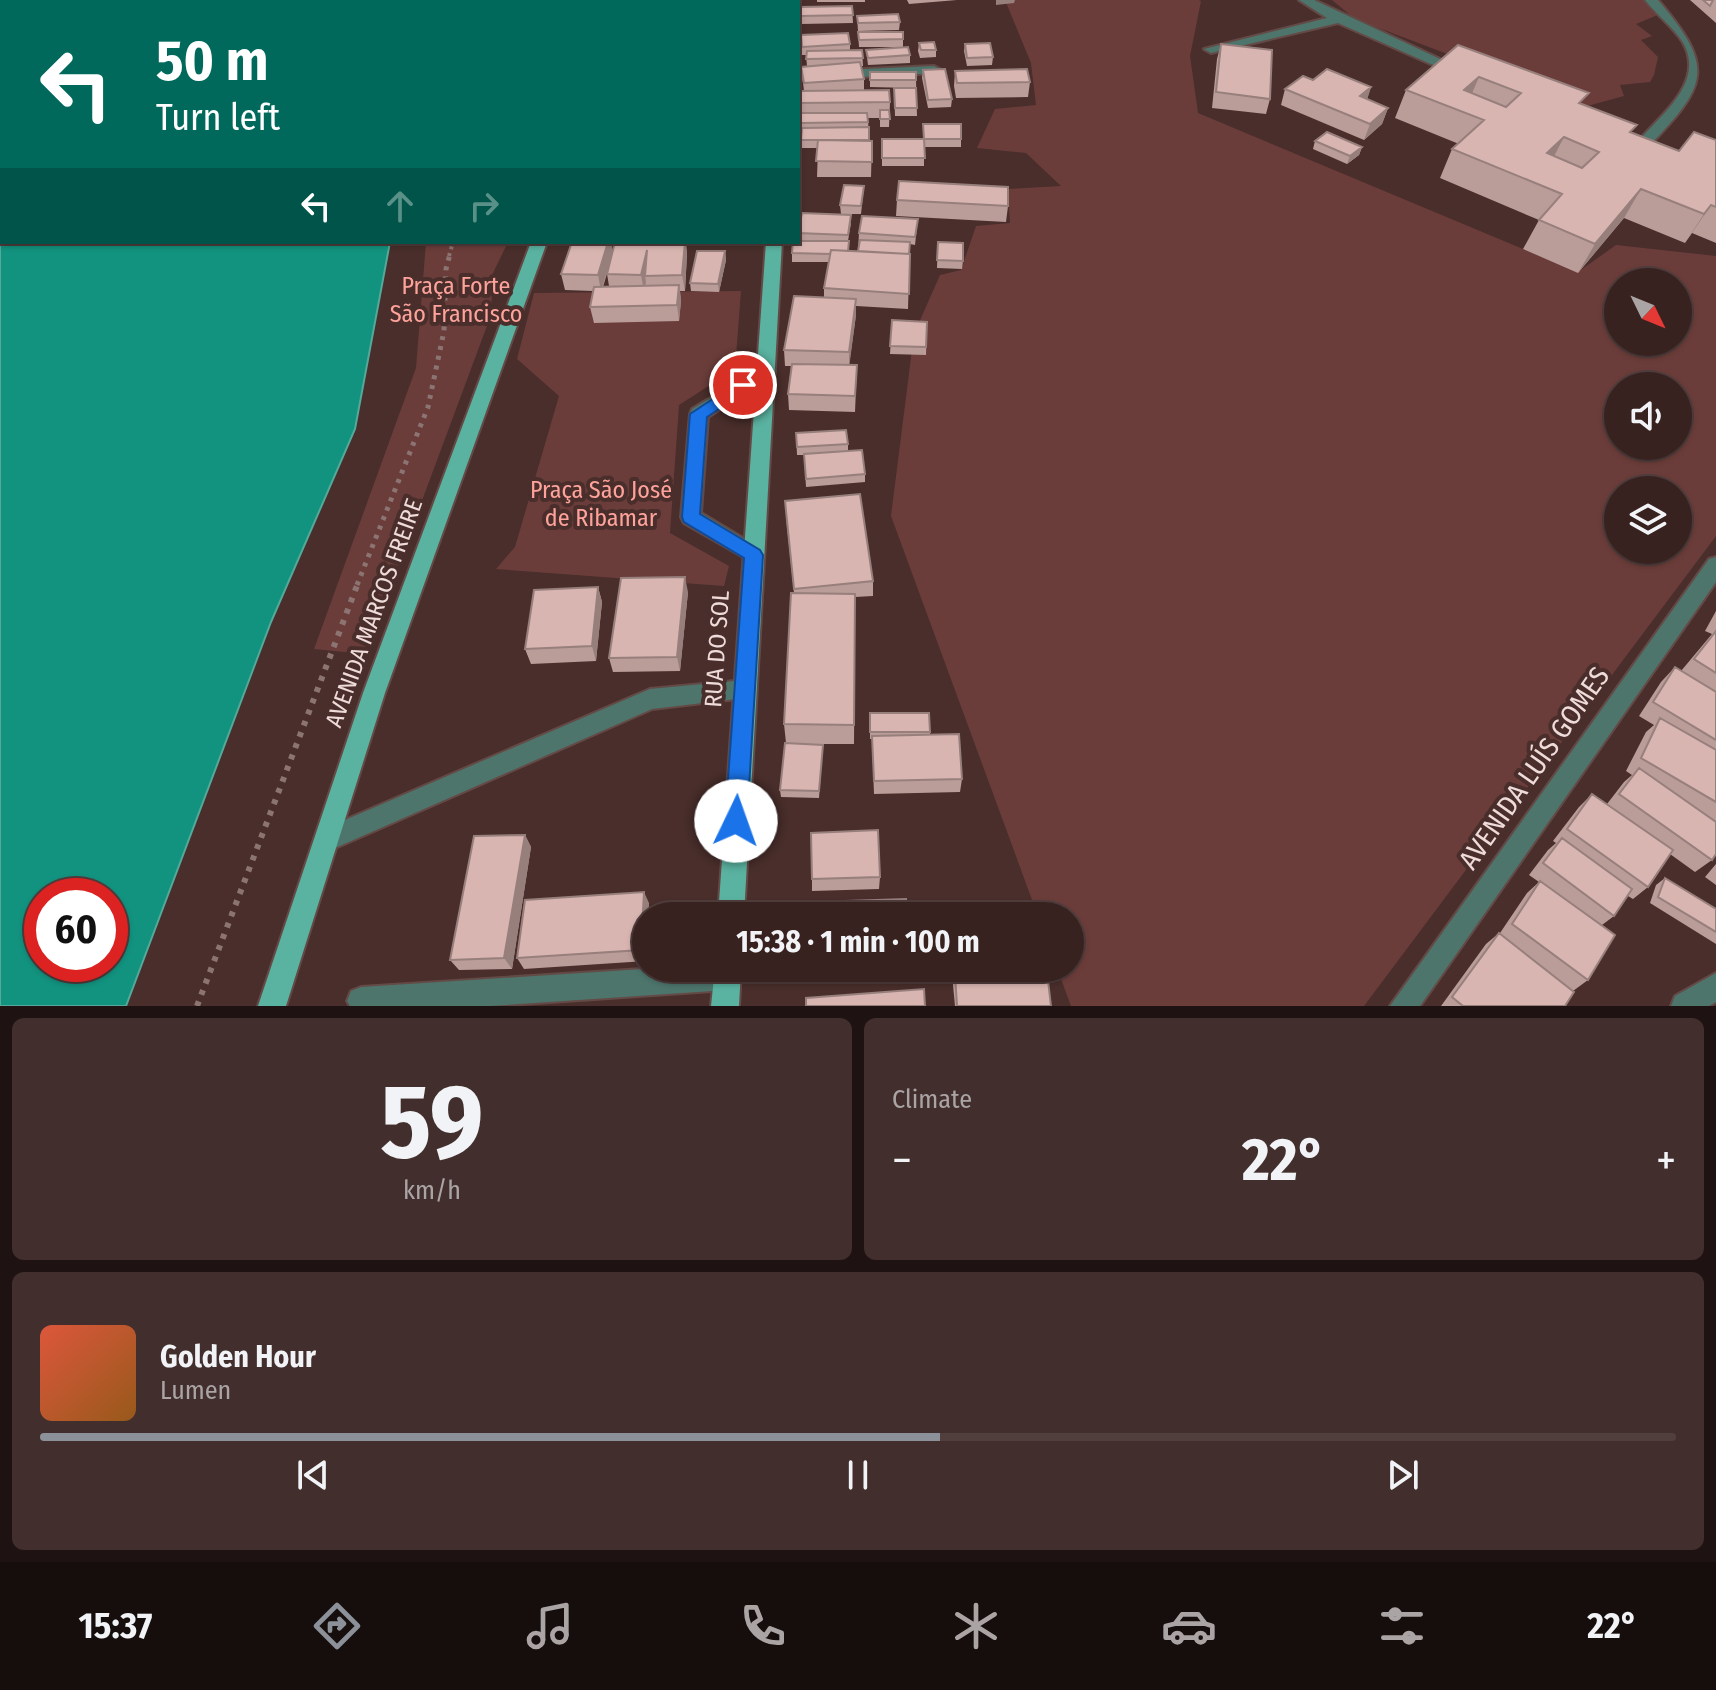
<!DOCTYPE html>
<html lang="en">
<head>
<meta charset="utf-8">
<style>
	:root { --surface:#372220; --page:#422f2d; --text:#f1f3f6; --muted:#aaa4a5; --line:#513f3e; --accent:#8c9099 }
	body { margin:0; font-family:"Fira Sans Condensed",sans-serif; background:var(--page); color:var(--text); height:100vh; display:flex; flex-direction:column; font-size:30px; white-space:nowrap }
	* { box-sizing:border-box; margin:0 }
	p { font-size:26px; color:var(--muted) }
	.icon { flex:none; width:44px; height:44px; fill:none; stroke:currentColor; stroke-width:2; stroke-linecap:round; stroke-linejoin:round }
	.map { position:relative; height:1006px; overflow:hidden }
	.panel { display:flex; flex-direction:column; gap:12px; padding:12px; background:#1e1312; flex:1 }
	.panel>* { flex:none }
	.hud { position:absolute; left:0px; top:0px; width:800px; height:244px; box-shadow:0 2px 6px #0004,0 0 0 2px var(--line); background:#00695c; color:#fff; overflow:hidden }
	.needle { width:52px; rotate:133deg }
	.tools { position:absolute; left:1604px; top:268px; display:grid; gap:16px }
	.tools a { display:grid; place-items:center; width:88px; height:88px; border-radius:50%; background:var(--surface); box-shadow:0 2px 6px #0004,0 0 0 2px var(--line); font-size:40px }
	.speed { position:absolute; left:24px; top:878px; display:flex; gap:16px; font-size:40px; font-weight:700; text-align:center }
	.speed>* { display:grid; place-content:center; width:104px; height:104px; border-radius:50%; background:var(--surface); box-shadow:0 2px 6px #0004,0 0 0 2px var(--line); line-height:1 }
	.speed .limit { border:12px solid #d22; background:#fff; color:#111 }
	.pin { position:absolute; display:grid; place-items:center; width:68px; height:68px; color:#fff; margin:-34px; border:4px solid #fff; border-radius:50%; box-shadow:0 2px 8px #0007 }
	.me { position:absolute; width:88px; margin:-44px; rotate:3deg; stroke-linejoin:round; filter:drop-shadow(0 0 6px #0008) }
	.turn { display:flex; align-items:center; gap:28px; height:168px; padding:0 24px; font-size:36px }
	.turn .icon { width:104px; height:104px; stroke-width:2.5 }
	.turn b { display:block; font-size:56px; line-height:68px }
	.lanes { display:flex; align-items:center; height:76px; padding:0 24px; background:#0003; justify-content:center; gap:40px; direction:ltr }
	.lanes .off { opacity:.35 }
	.big { font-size:60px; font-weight:700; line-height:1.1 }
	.panel .tile { flex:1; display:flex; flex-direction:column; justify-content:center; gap:12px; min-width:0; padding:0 28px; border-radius:12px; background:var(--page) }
	.panel .dial { align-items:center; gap:0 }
	.dial b { font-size:104px; line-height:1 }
	.song { display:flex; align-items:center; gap:24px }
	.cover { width:96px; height:96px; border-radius:12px; background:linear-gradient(135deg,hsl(10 70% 55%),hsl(30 70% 35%)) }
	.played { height:8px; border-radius:4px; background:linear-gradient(90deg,var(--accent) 55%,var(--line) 55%) }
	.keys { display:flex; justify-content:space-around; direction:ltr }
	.heat { display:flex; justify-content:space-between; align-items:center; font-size:44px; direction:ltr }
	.panel .tiles { flex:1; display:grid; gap:12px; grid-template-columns:1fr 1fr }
	.tile:last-child { grid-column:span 2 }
	.trip { position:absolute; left:632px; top:902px; width:452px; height:80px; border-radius:40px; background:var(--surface); box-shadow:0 2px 6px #0004,0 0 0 2px var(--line); font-weight:700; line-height:80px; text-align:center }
	.tabs { display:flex; height:128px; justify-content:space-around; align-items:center; background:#160e0d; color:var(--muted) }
	.tabs .icon { width:56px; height:56px }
	.tabs .active { color:var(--accent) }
	.tabs b { font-size:36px; color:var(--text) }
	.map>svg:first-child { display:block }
	.green { fill:#6b3d3a; fill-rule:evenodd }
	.water { fill:#12937f; stroke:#54a99a; stroke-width:2; fill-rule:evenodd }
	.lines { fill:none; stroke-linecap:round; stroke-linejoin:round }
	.minor-casing { stroke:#644a47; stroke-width:4 }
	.major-casing { stroke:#644a47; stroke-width:4 }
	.path-far2 { stroke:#8c7472; stroke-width:4; stroke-dasharray:3 4; stroke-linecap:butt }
	.path-far1 { stroke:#8c7472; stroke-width:5; stroke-dasharray:4 6; stroke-linecap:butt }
	.path { stroke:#8c7472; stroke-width:6; stroke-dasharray:5 7; stroke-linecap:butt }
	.minor { fill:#4d756c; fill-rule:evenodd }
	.major { fill:#5ab2a0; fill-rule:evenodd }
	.wall { fill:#ba9c98; fill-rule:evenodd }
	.shaded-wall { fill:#977f7c }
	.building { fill:#d8b5b1; stroke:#977f7c; stroke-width:2; fill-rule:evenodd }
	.route { fill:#1a73e8; stroke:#114b97; stroke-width:2 }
	.labels { text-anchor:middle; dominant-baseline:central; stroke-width:8; stroke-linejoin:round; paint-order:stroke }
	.park-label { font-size:24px; fill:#fea39b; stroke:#492e2b }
	.street-label { font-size:24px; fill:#efdcda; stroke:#492e2b }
	.near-street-label { font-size:28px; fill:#efdcda; stroke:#492e2b }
</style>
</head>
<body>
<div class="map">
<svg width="1716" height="1006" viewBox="0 0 1716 1006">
	<rect width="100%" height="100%" fill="#492e2b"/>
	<!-- green -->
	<path class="green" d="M1005 0H1199L1201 1 1190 56 1198 113 1578 272 1616 245 1716 256V536L1364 1006H1071L1057 968H1070V916H1038L891 516 914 334 940 275 961 270 976 226 1010 223 1008 189 1061 186 1026 153 977 148 995 109 1036 105 1031 63ZM1618 282H1678V342H1618ZM1618 386H1678V446H1618ZM1618 490H1678V550H1618Z
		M1332 0H1647L1660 14 1636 24 1652 36 1641 40 1658 57 1654 75 1650 82 1620 85 1624 96 1580 108 1556 95 1355 19Z
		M426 242H508L493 273 491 315 365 654 314 649 416 368Z
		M741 291 735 369 679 405 670 533 729 566 724 586 496 569 515 547 559 396 517 359 534 293Z"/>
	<!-- water -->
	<path class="water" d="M0 0 457 2H2V242H390L355 429 271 622 126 1006H0ZM42 896H110V964H42Z"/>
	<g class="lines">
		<defs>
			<path id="minor" d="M1299 0H1314L1470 73 1458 76 1338 23 1211 53 1204 49 1327 18Z
				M1645 0H1658C1716 68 1708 85 1647 148L1642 149 1635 145C1657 117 1708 83 1682 41 1672 26 1656 14 1645 0Z
				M934 66 941 70 939 73 798 80V72Z
				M766 365 775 371 772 375 708 417 701 513 761 549 764 555 761 561 754 563 684 523 681 517 690 414 692 409Z
				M1716 557V582L1420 1006H1390L1709 559Z
				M745 680 753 683 756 690 753 697 652 709 326 852 317 848 314 840 317 832 650 689Z
				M659 968H737L740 977 736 986 727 990 491 1006H350L347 1001 351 991 361 987Z
				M1716 973V1002L1709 1006H1671L1675 996Z"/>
			<path id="major" d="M648 0H660L661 2H649Z
				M779 0H791V2H779Z
				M531 242H547L385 693 286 1006H258L363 693Z
				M766 242H782L744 916H718Z
				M715 968H741L739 1006H711Z"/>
		</defs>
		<!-- minor casing -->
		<use href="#minor" class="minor-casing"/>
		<!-- major casing -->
		<use href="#major" class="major-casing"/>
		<!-- path-far2 -->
		<path class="path-far2" d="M449 256 453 242"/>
		<!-- path-far1 -->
		<path class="path-far1" d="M357 585 428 407 444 331 446 269 450 254"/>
		<!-- path -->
		<path class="path" d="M197 1006 358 583"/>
		<!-- minor -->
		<use href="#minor" class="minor"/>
		<!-- major -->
		<use href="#major" class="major"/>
	</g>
	<!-- wall -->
	<path class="wall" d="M817 0H865V2H817Z
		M907 0H957L909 4Z
		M1690 0H1716V23Z
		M852 6 853 23 801 24V7Z
		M857 16 900 22 899 30 858 31Z
		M858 32 903 39V47H859Z
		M801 35 850 44V50H862L863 66H861L864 79V90L890 102 889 127H880V118H868L869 141H872L871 177H817L818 148H801V119H799L798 103 804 91 801 67 807 66 806 55H802Z
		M919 43 936 50V57L920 58 918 51Z
		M965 44 993 57 992 65 967 66 964 51Z
		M1221 44 1270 99 1266 114 1212 108 1217 59Z
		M1458 45 1583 105 1632 133 1679 151 1716 140V243L1692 233 1685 243 1624 218 1578 273 1523 249 1539 220 1440 178 1452 149 1459 144 1395 118 1406 90Z
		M866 50 910 55V63L868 65Z
		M923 70 952 99 951 107 928 108 922 78Z
		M955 71 1030 82 1028 97 956 98 954 86Z
		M870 72 916 80 917 116H895L894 88H912L870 87Z
		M1313 80 1371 87 1367 99 1388 108 1382 124 1364 140 1281 105 1285 89Z
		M923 124 961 139V147H924V166H882V139H923Z
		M1315 141 1362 147 1359 155 1347 164 1313 149Z
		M864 186 861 214H841L840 205Z
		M897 200 1008 206 1006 222 896 216Z
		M851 223 848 241 849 251H858L859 233 917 227 915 245 910 244 908 309 856 306V315L849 365H857L855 412 789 410 788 394 791 366H785L784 350 824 298V288L829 262H792V253L798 242V231Z
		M572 242H611L612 252 615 242H686L687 254 685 291H680L681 301 679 321 594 323 590 307 593 291 565 290 561 274ZM609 267 607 274 609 286 603 287Z
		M938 242 963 261 962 269 937 268Z
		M725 251 726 260 719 292 691 291 690 283Z
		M892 320 927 322 926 355 890 354Z
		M796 433 848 444V451L865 474V482L806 487 804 455H797Z
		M786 517 873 581V596L855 597 854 744H810L823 745 819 798 781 797 780 790 786 743 784 724 794 593Z
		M598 587 602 602 596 661 531 664 525 649Z
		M688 592 680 671 613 672 609 658Z
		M1716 611V854L1712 860 1695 872 1670 854 1648 887 1633 899 1628 896 1614 916 1602 925 1588 980 1573 991 1565 1006H1441L1486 944 1499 933H1500L1527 893 1539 882 1529 875 1548 850 1556 843 1553 841 1579 807 1592 794 1607 804 1624 782 1632 775 1626 771 1646 732 1654 725 1639 716 1661 682 1675 667 1681 671 1712 634 1705 631Z
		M870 713H929L930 734 962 779 960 792 874 794 872 739H870Z
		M525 835 531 847 512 969 459 970 450 960Z
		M1716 864V885L1705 877Z
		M880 877 879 889 812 891V879Z
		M1665 878 1716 909V944L1650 903 1656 885Z
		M649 903 648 916H646V961L524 969 517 958Z
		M985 968H1036L985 970Z
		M955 974 1051 1006H955L953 985Z"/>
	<!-- shaded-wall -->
	<path class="shaded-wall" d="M996 0H1015L1014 3 996 5Z
		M1479 77 1467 105 1464 90Z
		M1371 87 1366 103 1360 96Z
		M1388 108 1382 124 1364 140 1370 124Z
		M1564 137 1549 166 1547 153Z
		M1362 147 1359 155 1347 164 1350 156Z
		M1641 189 1624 218 1578 273 1595 244Z
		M1711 205 1692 233 1685 243 1704 214Z
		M608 242H611L613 253 601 291 598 275Z
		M685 242 687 254 685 291 682 275Z
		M647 250 645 276 646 282 644 291 641 275Z
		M725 251 726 260 719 292 718 284Z
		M679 285 681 301 679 321 677 305Z
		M856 299V315L849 368V352Z
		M685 577 688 592 680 671 677 657Z
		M598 587 602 602 596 661 592 646Z
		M525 835 531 847 512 969 504 958Z
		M644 892 649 903 648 916H646V961L641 950Z"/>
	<!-- building -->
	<path class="building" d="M559 0H570L587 2H557Z
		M1703 0H1713L1710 6Z
		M852 6 853 15 801 16V7Z
		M898 14 900 22 858 23 857 16Z
		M858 32H903V39L859 40Z
		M848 33 850 44 802 47 801 35Z
		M934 42 936 50H921L919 43Z
		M990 43 993 57 967 58 965 44Z
		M1221 44 1272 50 1270 99 1216 92Z
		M1458 45 1589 93 1579 103 1637 125 1630 132 1679 151 1694 132 1716 140V207L1711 205 1704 214 1641 189 1595 244 1539 220 1562 194 1452 149 1484 120 1406 90ZM1479 77 1521 93 1506 107 1464 90ZM1564 137 1599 152 1582 168 1547 153Z
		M908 47 910 55 868 58 866 50Z
		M862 50 863 58 806 59 807 51Z
		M860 62 864 79 804 83 801 67Z
		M945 69 952 99 928 100 923 70Z
		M1027 69 1030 82 957 83 955 71Z
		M1327 69 1371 87 1360 96 1388 108 1370 124 1285 89 1303 76 1313 80Z
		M870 72H916V80H870Z
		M894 88H916L917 108H895Z
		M889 90 890 102 798 103 799 91Z
		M880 110H889L890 119H880Z
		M801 113H867L868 122 801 123Z
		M923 124H961V139H924Z
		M869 127V140H801L802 128Z
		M1327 132 1362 147 1350 156 1315 141Z
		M882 139H924L925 158H882Z
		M818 140 872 141V162L816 161Z
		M899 181 1008 187V206L897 200Z
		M844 185 864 186 861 206 840 205Z
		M802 213 851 215 848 235 798 233Z
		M862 216 918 219 915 237 859 233Z
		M860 240 910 242 909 254 858 251Z
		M798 241H849L848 251 831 250 830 254 792 253 793 242H798Z
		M572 242H608L598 275 561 274Z
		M615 242H685L682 275 645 276 647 250 641 275 607 274Z
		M938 242 963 243V261L937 260Z
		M831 250 910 254 909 294 824 288Z
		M697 251H725L718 284 690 283Z
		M679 285 677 305 590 307 594 287Z
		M794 296 856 299 849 352 784 350Z
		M892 320 927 322 926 347 890 346Z
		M792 364 857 365 855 396 788 394Z
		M846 430 848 444 797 447 796 433Z
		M862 450 865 474 806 479 804 454Z
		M860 494 873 581 794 589 785 501Z
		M685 577 677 657 609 658 621 578Z
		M598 587 592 646 525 649 534 590Z
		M791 593 855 594 854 725 784 724Z
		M1716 631V673L1694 659Z
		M1675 667 1716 692V740L1653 702Z
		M870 713H929L930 732H870Z
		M1660 718 1716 750V802L1641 758Z
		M959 734 962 779 874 781 872 736Z
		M785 743 823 745 819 791 780 790Z
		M1639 768 1716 822V854L1712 860 1619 794Z
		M1592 794 1673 850 1648 887 1567 829Z
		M878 830 880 877 812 879 811 833Z
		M525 835 504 958 450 960 474 836Z
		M1562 838 1632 889 1614 916 1543 863Z
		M1665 878 1716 909V932L1658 897Z
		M1540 881 1615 935 1588 980 1512 924Z
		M644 892 641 950 517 958 525 900Z
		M906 899V916H815V902Z
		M1499 933 1574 992 1565 1006H1463L1452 997Z
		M1047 972 1051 1006H957L955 974Z
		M924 989 925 1006H806V998Z"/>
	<!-- route -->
	<path class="route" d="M743 379 749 381 752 385 749 389 707 417 700 514 760 550 763 555 747 821 744 828 736 832 728 828 725 821 744 558 684 522 682 517 690 414Z"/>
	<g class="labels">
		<!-- park labels -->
		<g class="park-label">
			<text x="456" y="286">Praça Forte<tspan x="456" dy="28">São Francisco</tspan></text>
			<text x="601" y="490">Praça São José<tspan x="601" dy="28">de Ribamar</tspan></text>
		</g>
		<!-- street labels -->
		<g class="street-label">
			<text transform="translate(374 613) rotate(-70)">AVENIDA MARCOS FREIRE</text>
			<text transform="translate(717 649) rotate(-86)">RUA DO SOL</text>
		</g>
		<!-- near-street labels -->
		<g class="near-street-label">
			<text transform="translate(1534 768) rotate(-55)">AVENIDA LUÍS GOMES</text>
		</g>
	</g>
</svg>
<div class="tools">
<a><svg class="needle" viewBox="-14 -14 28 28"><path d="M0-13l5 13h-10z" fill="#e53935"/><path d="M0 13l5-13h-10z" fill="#aaa4a5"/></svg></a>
<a><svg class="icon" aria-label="sound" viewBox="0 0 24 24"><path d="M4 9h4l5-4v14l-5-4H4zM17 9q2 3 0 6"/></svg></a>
<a><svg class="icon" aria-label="layers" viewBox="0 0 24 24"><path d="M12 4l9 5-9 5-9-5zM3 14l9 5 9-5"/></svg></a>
</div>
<div class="speed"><div class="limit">60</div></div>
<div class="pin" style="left:743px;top:385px;background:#d93025"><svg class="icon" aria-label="arrive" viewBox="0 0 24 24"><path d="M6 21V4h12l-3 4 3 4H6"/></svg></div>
<svg class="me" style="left:736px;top:821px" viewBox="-20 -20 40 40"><circle r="19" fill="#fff"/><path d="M0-13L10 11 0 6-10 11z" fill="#1a73e8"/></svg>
<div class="trip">15:38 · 1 min · 100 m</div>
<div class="hud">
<div class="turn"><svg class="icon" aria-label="left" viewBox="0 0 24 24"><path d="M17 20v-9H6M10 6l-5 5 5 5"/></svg><div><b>50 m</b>Turn left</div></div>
<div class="lanes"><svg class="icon" aria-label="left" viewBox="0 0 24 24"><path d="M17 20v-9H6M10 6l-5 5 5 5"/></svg><svg class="icon off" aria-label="ahead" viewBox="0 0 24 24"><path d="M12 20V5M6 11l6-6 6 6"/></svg><svg class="icon off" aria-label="right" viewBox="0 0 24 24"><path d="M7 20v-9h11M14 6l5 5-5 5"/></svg></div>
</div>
</div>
<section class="panel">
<div class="tiles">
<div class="tile dial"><b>59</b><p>km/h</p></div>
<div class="tile"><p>Climate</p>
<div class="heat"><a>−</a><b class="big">22°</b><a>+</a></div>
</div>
<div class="tile">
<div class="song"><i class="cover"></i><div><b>Golden Hour</b><p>Lumen</p></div></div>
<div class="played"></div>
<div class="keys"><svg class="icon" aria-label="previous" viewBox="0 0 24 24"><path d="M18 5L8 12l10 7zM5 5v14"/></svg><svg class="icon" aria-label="pause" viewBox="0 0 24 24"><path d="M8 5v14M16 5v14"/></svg><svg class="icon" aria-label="next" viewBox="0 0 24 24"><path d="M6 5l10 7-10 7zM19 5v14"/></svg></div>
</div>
</div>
</section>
<nav class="tabs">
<b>15:37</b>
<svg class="icon active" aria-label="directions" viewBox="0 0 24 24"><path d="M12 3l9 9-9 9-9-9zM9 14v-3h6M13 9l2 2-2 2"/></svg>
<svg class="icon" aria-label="music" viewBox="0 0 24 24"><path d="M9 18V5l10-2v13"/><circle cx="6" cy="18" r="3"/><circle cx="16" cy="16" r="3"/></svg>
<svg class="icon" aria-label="phone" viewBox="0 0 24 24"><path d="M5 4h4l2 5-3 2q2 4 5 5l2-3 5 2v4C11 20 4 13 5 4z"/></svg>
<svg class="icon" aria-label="climate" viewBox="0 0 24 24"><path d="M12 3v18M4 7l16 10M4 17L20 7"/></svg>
<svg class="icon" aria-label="car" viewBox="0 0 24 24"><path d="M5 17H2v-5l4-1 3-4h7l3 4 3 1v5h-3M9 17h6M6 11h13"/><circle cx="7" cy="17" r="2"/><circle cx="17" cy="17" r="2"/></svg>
<svg class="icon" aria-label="filters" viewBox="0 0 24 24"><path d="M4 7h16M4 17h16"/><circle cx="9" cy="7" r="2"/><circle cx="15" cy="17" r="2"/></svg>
<b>22°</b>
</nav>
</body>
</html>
